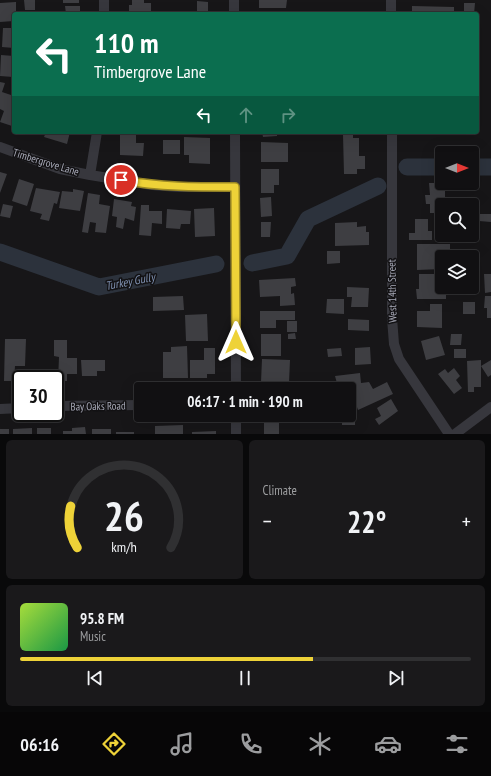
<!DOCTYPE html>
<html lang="en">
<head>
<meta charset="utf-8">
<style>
	:root { --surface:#111012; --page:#1a191b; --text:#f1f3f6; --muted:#9c9d9f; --line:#303032; --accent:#eed238 }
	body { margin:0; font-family:"PT Sans Narrow",sans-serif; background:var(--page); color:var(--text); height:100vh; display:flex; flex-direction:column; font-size:15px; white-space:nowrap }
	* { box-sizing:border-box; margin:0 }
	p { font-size:13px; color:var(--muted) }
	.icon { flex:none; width:22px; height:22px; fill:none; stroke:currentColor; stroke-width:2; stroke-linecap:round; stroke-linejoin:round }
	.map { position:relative; height:434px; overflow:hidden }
	.side { display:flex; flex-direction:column; gap:6px; padding:6px; background:#09090a; flex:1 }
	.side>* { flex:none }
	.top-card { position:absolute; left:12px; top:12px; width:467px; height:122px; border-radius:4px; box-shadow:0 4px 16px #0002,0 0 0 1px var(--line); background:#0b6e4f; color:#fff; overflow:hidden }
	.needle { width:26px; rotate:90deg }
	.buttons { position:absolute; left:435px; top:146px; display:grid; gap:8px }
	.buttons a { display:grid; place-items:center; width:44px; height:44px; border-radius:4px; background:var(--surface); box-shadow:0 4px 16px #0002,0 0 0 1px var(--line); font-size:20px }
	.speed { position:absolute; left:12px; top:370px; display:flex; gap:8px; font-size:20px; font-weight:700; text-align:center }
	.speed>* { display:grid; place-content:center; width:52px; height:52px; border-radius:50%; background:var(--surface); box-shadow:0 4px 16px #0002,0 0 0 1px var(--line); line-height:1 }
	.speed .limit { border:2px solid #111; border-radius:6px; background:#fff; color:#111 }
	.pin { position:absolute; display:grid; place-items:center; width:34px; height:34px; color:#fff; margin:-17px; border:2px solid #fff; border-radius:50%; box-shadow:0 1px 4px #0007 }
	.me { position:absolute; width:44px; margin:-22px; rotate:0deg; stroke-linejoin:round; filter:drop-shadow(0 0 3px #0008) }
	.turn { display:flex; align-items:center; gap:14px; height:84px; padding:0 16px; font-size:18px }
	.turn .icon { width:52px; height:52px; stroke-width:2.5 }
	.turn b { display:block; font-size:28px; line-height:34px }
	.lanes { display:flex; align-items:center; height:38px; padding:0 16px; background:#0003; justify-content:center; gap:20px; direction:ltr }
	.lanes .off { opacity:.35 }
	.big { font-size:30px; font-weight:700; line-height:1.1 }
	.side .card { flex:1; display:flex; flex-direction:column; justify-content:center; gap:6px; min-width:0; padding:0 14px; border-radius:6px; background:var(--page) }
	.side .dial { align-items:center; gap:0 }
	.dial svg { height:104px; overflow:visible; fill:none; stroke:var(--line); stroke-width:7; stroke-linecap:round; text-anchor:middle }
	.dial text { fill:var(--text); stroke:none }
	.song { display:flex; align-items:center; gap:12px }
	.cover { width:48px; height:48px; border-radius:6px; background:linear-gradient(135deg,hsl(80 70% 55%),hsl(140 70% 35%)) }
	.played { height:4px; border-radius:2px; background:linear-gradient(90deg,var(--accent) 65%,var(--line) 65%) }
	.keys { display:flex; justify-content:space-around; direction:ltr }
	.heat { display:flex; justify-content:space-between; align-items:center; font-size:22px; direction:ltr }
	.side .tiles { flex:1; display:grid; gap:6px; grid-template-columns:1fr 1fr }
	.card:last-child { grid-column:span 2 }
	.trip { position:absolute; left:134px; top:382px; width:222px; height:40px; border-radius:4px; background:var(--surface); box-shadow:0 4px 16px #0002,0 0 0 1px var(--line); font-weight:700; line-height:40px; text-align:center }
	.dock { display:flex; height:64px; justify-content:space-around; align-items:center; background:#070607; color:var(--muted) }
	.dock .icon { width:28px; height:28px }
	.dock .selected { color:var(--accent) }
	.dock b { font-size:18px; color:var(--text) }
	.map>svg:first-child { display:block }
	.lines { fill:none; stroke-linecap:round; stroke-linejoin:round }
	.river { stroke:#2c323c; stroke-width:17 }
	.building { fill:#3e3e42 }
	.street { stroke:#37373d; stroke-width:10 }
	.route-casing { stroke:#9b8824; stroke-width:10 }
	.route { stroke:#eed238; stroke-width:7 }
	.labels { text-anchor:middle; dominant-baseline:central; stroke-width:3; stroke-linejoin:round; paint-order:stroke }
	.street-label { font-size:11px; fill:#a8aab8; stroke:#121113 }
	.water-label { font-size:12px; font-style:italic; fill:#8092b2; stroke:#121113 }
</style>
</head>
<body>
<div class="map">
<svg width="491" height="434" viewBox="0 0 491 434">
	<rect width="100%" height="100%" fill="#171618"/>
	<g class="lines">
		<!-- river -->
		<path class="river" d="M407 167H442
			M472 167H491
			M0 252 99 287 216 264
			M252 263 287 256 308 219 378 186"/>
	</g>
	<!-- building -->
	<path class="building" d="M24 0H35V10H25Z
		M63 0H79V3H63Z
		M132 0H144V3H151V14H129V5H132Z
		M259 0H287L286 8H259Z
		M197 1 208 2V14H192L193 11H197Z
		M16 2V14H14V21L0 22V3Z
		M464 3H475L474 14H464Z
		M65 6H80V14H66Z
		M412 6 454 7V14H412Z
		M3 28H14V48L2 47Z
		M1 55 14 56 13 77 0 76Z
		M0 82 5 83 2 92 14 96V122L12 126 0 122 4 111 0 109Z
		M477 90H478L479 114H477Z
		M46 132H70L67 144 44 137Z
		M262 132H277V136L263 137Z
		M120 134H136V143H144L143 156 120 155Z
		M343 135H353V138H359V156H365V169H357V174H344Z
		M184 137 210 138V164L189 163V155H184Z
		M163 140H180V154H163Z
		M261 142 288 143V162H261Z
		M261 169H279V185H274V193H261Z
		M0 172 7 174 0 193Z
		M19 179 34 184 27 206 12 201Z
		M429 183H445V205H442V213H430V204H426L425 195H430Z
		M36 188 60 192 57 204 54 203 49 221 40 219 42 214 30 211Z
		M73 189 84 191 80 211 59 208 62 191 73 192Z
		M88 193 100 195 99 204 110 206 106 233 95 232 96 223 90 222 88 233 82 232Z
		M271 197 272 216 261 217 260 198Z
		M114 199 132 202 131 206 136 207 134 221 125 218 123 229 116 227 117 217 112 216Z
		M3 204 13 206 10 218 0 216Z
		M141 205H149V211H162V224L152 223 151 236 139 235Z
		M214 208 215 236 195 237 194 209Z
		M167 209 191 211 190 224H181L180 229 166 228Z
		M479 214H491V222L479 221Z
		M415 219H428V231H432V240H409V233H415Z
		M261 222H271L270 237H261Z
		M357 222V227L366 226V232H369V245L335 246V223Z
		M417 244H450V257H442V269L417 270Z
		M327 251H340V263L327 264Z
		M472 267H475V285H472Z
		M419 274H442V287L446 289V299H417L416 289H419Z
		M484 274H491V292L485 293Z
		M295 278 296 286 291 287V294L294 293 295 305 280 306V296L260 297 259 280Z
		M347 287 369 288 368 307H351L352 297H347Z
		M183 296 184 310 153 311V297Z
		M485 296H491V318H487V308H484Z
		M327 299H344V314L326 313Z
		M463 302H475V314H463Z
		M430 304H442V328L417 327V311H430Z
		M260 311H295V320H276V328H260Z
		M207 314 208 341H186L185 315Z
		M348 319 369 320V331L348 330Z
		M287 321H297V332H287Z
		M295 333 296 339H288V334Z
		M261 334H281V356H261Z
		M451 334H462L461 345H450Z
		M439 336 445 355 426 360 421 341Z
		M5 339H26L25 366H15L14 381H4Z
		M54 340H67V358H77V374H67V381H58L59 357 54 356Z
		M187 346 188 378H163V352H171V347Z
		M370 347 371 364 355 365V348Z
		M204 348H215V374H207V378H190V360H204Z
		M341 348 342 356 328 357 327 349Z
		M454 349H466V358H454Z
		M262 359 290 360 289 383 261 382Z
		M81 360H105V371H97V376H82Z
		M481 360V387H474V392H468L467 361Z
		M491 360V375L488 377 481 366Z
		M454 368 460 376 456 380 462 388 454 394 438 374 445 369 448 373Z
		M360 373 361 383 369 382 373 389 387 382 393 394 358 410 350 386 338 387 335 376Z
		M391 399 398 411 379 425 375 419 381 416 377 408Z
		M264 415H279V434H264Z
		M342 415H355V425H342Z
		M183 425V434H155V426Z
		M85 427 86 434H63V431H72V428Z
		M32 428V434H13V429Z
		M37 428H51V434H37Z
		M0 429H9V434H0Z
		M92 429H111V434H92Z
		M216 431V434H192V432Z
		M116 432H134V434H116Z"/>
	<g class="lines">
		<!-- street -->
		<path class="street" d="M234 0V14
			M391 0V14
			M104 14V0
			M235 132 236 389
			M392 132V318L394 344 399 359 449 434
			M0 147 60 169 90 175 152 185 179 187H235
			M90 175 97 132
			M55 406 141 405
			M0 409 21 408
			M236 415V434
			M455 434 491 407"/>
	</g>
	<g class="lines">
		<defs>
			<path id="route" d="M121 180C161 187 195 187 235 187L236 342"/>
		</defs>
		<!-- route casing -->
		<use href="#route" class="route-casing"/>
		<!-- route -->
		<use href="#route" class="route"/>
	</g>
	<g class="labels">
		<!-- street labels -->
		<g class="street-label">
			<text transform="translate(46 162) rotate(17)">Timbergrove Lane</text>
			<text transform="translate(392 291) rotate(-91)">West 14th Street</text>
			<text transform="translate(98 406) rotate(-1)">Bay Oaks Road</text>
		</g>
		<!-- water labels -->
		<g class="water-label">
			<text transform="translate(130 281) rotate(-11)">Turkey Gully</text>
		</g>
	</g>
</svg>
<div class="buttons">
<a><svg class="needle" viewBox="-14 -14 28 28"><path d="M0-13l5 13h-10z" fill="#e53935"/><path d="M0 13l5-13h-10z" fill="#9c9d9f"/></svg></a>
<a><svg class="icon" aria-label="search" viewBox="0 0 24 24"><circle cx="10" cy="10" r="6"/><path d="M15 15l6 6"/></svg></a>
<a><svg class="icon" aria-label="layers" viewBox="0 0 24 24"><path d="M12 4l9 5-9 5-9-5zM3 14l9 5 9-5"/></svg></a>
</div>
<div class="speed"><div class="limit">30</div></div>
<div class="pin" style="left:121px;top:180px;background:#d93025"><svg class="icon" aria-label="arrive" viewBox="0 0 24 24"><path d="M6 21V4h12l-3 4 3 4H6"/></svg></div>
<svg class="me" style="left:236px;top:342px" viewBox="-20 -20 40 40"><path d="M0-17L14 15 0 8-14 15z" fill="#eed238" stroke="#fff" stroke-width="4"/></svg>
<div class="trip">06:17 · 1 min · 190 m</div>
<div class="top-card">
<div class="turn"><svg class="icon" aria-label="left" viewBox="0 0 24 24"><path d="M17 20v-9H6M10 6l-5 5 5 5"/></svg><div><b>110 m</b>Timbergrove Lane</div></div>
<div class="lanes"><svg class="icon" aria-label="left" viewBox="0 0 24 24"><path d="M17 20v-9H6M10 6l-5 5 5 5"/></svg><svg class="icon off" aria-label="ahead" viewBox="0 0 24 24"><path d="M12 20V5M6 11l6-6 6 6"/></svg><svg class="icon off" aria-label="right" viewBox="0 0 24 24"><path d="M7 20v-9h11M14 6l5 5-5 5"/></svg></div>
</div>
</div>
<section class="side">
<div class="tiles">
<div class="card dial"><svg viewBox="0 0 100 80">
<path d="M14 69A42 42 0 1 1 86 69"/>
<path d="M14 69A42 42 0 0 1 9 37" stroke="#eed238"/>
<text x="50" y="56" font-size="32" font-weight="700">26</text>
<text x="50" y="72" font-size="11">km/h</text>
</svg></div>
<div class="card"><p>Climate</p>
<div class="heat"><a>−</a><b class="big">22°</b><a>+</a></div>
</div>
<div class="card">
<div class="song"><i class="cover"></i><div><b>95.8 FM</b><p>Music</p></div></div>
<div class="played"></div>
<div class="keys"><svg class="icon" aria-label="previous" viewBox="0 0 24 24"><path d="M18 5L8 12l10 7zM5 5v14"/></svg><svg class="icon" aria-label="pause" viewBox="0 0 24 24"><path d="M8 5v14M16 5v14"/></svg><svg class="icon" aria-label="next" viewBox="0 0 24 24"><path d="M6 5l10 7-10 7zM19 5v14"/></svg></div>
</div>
</div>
</section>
<nav class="dock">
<b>06:16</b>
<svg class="icon selected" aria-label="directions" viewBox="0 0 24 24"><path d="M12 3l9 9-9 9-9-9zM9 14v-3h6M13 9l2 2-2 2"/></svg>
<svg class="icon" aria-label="music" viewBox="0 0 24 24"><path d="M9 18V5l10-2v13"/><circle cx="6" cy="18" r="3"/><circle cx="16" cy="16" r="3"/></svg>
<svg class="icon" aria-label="phone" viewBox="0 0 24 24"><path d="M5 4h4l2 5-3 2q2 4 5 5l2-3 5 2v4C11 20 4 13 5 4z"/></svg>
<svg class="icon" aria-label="climate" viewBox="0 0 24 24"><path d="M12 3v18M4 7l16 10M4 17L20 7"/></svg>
<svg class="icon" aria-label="car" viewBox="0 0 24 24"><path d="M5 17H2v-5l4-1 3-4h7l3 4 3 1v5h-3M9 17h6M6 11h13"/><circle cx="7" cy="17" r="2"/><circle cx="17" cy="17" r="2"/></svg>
<svg class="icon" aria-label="filters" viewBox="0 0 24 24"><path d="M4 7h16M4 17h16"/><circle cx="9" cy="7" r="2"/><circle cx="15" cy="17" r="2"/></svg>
</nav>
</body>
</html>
